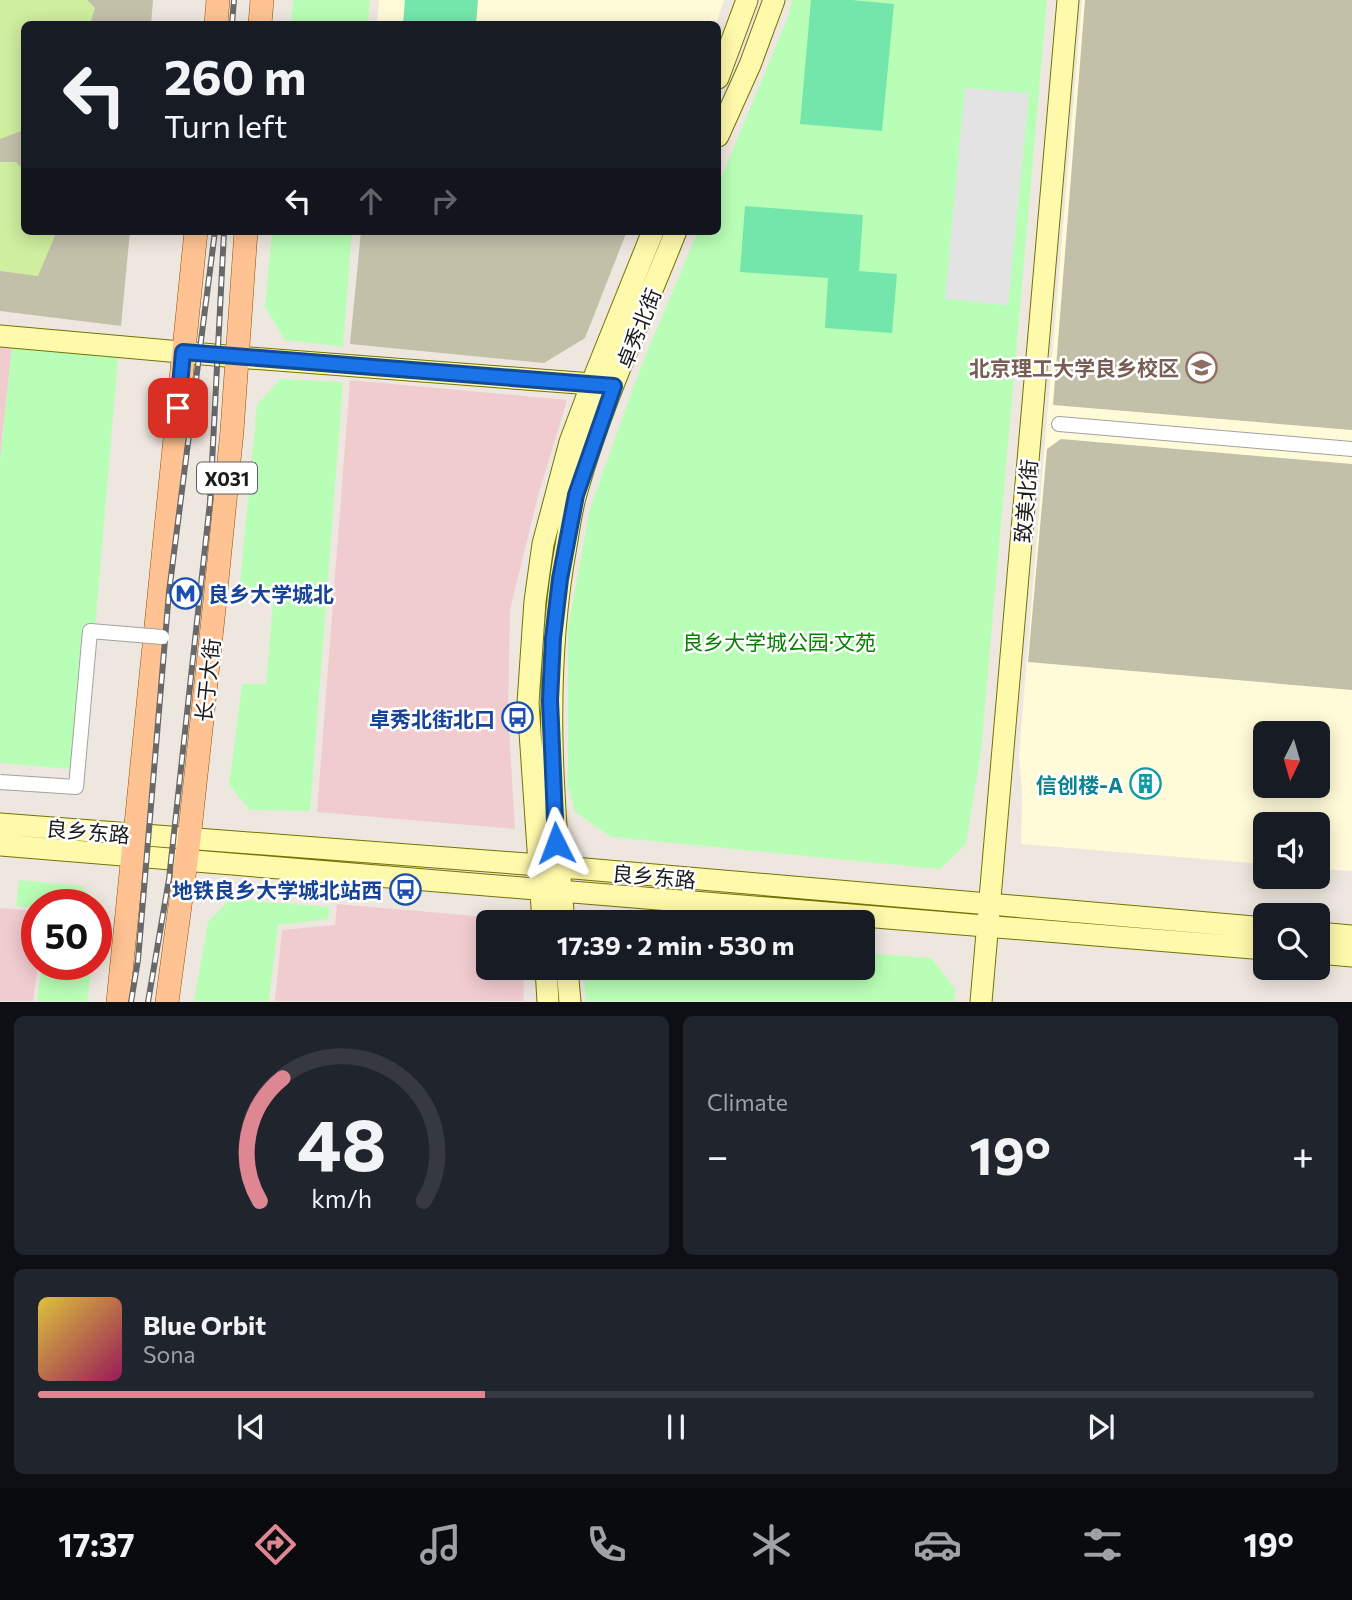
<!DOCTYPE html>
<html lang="en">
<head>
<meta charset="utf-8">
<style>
	:root { --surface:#171b24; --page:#20242c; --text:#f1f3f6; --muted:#9ea1a6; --line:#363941; --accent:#de8692 }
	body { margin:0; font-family:Commissioner,"Noto Sans SC",sans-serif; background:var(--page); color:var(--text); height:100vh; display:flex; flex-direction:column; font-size:26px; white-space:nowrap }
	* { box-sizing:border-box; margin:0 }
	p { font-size:23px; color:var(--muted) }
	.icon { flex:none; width:38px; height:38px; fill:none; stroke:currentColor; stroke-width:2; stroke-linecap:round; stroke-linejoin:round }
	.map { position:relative; height:1002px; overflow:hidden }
	.drawer { display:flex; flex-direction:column; gap:14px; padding:14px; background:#0d0f14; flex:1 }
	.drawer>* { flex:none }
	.banner { position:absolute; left:21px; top:21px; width:700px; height:214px; border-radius:10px; box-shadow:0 4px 18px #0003; background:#171b24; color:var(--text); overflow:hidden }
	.needle { width:46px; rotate:185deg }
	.controls { position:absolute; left:1253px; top:721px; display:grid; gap:14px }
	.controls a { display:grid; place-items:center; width:77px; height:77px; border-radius:10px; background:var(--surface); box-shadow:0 4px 18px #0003; font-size:35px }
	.speed { position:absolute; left:21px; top:889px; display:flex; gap:14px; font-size:35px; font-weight:700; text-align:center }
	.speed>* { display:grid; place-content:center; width:91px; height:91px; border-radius:50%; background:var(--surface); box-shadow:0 4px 18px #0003; line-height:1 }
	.speed .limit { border:10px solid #d22; background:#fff; color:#111 }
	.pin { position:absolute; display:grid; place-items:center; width:60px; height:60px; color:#fff; margin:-30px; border-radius:14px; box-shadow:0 4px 10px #0006 }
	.me { position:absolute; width:77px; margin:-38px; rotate:357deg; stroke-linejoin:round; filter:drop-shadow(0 0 5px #0008) }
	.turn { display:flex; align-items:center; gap:24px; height:147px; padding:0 28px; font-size:32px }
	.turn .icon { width:91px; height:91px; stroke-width:2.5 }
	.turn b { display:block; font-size:49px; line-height:60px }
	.lanes { display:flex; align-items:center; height:66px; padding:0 28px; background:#0003; justify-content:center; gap:35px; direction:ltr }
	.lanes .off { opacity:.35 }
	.big { font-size:52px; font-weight:700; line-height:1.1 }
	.drawer .widget { flex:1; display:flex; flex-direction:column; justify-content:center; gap:10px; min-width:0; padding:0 24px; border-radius:10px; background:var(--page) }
	.drawer .dial { align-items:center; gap:0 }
	.dial svg { height:182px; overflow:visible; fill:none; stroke:var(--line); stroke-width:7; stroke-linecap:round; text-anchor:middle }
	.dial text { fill:var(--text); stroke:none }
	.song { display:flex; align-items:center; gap:21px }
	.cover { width:84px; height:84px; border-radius:10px; background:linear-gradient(135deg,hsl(50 70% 55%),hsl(330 70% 35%)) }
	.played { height:7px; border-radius:4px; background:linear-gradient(90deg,var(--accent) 35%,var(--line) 35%) }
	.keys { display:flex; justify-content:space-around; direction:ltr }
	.heat { display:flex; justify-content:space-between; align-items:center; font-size:38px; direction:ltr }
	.drawer .tiles { flex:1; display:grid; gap:14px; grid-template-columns:1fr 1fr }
	.widget:last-child { grid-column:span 2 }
	.trip { position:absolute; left:476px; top:910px; width:399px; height:70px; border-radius:10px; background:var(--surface); box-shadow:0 4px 18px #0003; font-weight:700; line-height:70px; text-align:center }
	.tab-bar { display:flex; height:112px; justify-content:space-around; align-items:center; background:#090b0e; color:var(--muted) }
	.tab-bar .icon { width:49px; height:49px }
	.tab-bar .active { color:var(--accent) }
	.tab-bar b { font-size:32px; color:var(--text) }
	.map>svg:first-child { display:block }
	.commercial { fill:#f1cccf }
	.education { fill:#fffad7; fill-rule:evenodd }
	.construction { fill:#c3c0aa }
	.grass { fill:#cfee9f }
	.park { fill:#b9feb6 }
	.pitch { fill:#74e6ac }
	.parking { fill:#e3e3e3 }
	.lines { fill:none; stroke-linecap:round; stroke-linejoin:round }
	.street-casing { stroke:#a2a2a2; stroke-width:16 }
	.secondary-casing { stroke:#747300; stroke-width:23 }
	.primary-casing { stroke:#925000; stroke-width:24 }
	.street { stroke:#fff; stroke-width:14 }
	.secondary { stroke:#fff9ac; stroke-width:21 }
	.primary { stroke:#ffc393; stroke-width:23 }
	.rail-casing { stroke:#696969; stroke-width:6 }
	.rail { stroke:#fff; stroke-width:3.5; stroke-dasharray:10; stroke-linecap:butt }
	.street-bridge-casing { stroke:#a2a2a2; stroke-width:16; stroke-linecap:butt }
	.street-bridge { stroke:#fff; stroke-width:14 }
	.route-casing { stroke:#114b97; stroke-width:18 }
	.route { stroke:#1a73e8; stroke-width:12 }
	.labels { text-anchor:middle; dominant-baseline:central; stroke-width:5; stroke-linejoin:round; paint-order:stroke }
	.shield { fill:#fff; stroke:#5f5f5f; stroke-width:2 }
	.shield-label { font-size:19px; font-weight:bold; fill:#1b1b1b }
	.street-label { font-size:21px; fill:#1b1b1b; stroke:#fff }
	.education-label { font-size:21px; font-weight:bold; fill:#785e54; stroke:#fff; text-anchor:end }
	.transit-label { font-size:21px; font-weight:bold; fill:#164399; stroke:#fff; text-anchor:end }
	.park-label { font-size:21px; fill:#068101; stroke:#fff }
	.culture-label { font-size:21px; font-weight:bold; fill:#0d838f; stroke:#fff; text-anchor:end }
</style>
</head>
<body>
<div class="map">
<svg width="1352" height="1002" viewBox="0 0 1352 1002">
	<rect width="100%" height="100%" fill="#eee7df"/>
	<!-- commercial -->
	<path class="commercial" d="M0 346 12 347 0 459Z
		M350 380 567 400 538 496 510 610 508 712 515 829 317 812Z
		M337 904 521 920V922H488V968H523L524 1001H275L282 930 335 925Z
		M0 908 37 911 38 964 33 1001H0Z"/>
	<!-- education -->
	<path class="education" d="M379 0H724L716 24H377Z
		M1082 0H1352V871L1318 869V824H1265V864L1021 844 1022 792 1019 754ZM1265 733H1318V786H1265Z"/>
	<!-- construction -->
	<path class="construction" d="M0 0H153L151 24H24V231H130L121 326 0 311Z
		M1085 0H1352V430L1053 405Z
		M361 231H627L585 338 544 363 350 344Z
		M1061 439 1352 464V690L1028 662 1047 449Z"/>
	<!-- grass -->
	<path class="grass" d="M0 0H87L95 8 90 24H24V130L0 139Z
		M0 162H16L24 170V231H57L38 276 0 271Z"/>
	<!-- park -->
	<path class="park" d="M293 0H370L368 24H291Z
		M792 0H1047L981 752 966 844 940 869 611 837 575 812 568 785V627L590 508 640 369 698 231H718V185L788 17Z
		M272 231H352L343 347 285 340 265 307Z
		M12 347 118 358 83 770 0 763V460Z
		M280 379 343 382 310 811 250 810 229 785 242 684H266L274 591 239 592 257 405Z
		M19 880 82 886 101 908 96 939V905H37V908L16 906Z
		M230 899 330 907 328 919 278 925 269 1001H194L208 922Z
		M863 953 932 958 955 989V1001H586L583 968H863Z
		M42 964H92L87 1001H37Z"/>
	<!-- pitch -->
	<path class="pitch" d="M405 0H478L476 24H403Z
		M811 0H852L894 4 882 131 800 124Z
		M745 206 863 215 859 271 897 274 892 333 825 328 828 278 740 272Z"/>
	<!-- parking -->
	<path class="parking" d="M965 88 1029 93 1008 305 945 299Z"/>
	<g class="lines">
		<defs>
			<path id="street" d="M1059 424 1352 449"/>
			<path id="secondary" d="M718 78 747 0
				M718 136 750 65 774 0
				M0 336 237 357 605 385
				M0 824 539 865 1265 928
				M0 845 1265 949
				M543 922 528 703 535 601 543 544 570 442 597 370 653 231
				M564 922C552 796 543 672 566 546 569 529 571 511 576 494 601 404 642 317 676 231
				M1318 933 1352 936
				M1318 953 1352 956
				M546 968 548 1002
				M567 968 570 1002
				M981 1002 1068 0"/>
			<path id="primary" d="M216 24 218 0
				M260 24 262 0
				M118 1002 196 231
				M167 1002 189 839 215 600 232 431 246 231"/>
		</defs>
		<!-- street casing -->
		<use href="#street" class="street-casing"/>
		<!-- secondary casing -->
		<use href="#secondary" class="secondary-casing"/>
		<!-- primary casing -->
		<use href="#primary" class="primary-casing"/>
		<!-- street -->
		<use href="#street" class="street"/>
		<!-- secondary -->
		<use href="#secondary" class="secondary"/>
		<!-- primary -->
		<use href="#primary" class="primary"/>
		<defs>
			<path id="rail" d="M232 24 234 0
				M131 1002 138 960 169 592 215 231
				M148 1002 169 879 210 502 224 232"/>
		</defs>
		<!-- rail casing -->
		<use href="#rail" class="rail-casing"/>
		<!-- rail -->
		<use href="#rail" class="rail"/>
		<defs>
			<path id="street-bridge" d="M0 782 76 787 90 631 162 637"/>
		</defs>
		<!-- street-bridge casing -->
		<use href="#street-bridge" class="street-bridge-casing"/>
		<!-- street-bridge -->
		<use href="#street-bridge" class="street-bridge"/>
	</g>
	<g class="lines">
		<defs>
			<path id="route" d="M178 408 183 352 614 386 576 495 560 579 553 638 550 700 556 843"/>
		</defs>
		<!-- route casing -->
		<use href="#route" class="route-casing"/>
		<!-- route -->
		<use href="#route" class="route"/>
	</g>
	<!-- icons -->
	<defs>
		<symbol id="university-ring" viewBox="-11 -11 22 22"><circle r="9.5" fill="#fff" stroke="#8d6e63" stroke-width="1.5"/><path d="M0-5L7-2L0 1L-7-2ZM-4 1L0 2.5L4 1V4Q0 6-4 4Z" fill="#8d6e63"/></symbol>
		<symbol id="metro-ring" viewBox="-11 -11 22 22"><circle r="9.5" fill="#fff" stroke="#1a4fb4" stroke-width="1.5"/><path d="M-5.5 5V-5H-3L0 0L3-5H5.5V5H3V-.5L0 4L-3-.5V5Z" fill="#1a4fb4"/></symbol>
		<symbol id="bus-ring" viewBox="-11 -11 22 22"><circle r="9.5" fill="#fff" stroke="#1a4fb4" stroke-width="1.5"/><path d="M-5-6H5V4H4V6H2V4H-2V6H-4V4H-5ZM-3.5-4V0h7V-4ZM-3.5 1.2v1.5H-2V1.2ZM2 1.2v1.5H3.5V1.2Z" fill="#1a4fb4"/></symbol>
		<symbol id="building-ring" viewBox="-11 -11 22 22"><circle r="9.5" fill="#fff" stroke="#0f9aa8" stroke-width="1.5"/><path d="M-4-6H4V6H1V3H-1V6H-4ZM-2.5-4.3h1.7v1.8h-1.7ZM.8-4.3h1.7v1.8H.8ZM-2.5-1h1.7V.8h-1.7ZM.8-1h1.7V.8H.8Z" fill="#0f9aa8"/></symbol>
	</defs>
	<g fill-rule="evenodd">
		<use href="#university-ring" x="1184" y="350" width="35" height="35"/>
		<use href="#metro-ring" x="168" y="576" width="35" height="35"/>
		<use href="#bus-ring" x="500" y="700" width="35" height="35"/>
		<use href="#building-ring" x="1128" y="766" width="35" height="35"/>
		<use href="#bus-ring" x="388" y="872" width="35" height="35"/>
	</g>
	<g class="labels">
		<!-- shield labels -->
		<rect class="shield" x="197" y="462.5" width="60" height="31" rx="5"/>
		<g class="shield-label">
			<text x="227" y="478">X031</text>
		</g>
		<!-- street labels -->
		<g class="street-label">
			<text transform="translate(638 328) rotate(-68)">卓秀北街</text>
			<text transform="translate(1025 501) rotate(-85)">致美北街</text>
			<text transform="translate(207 680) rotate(-84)">长于大街</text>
			<text transform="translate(88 831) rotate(5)">良乡东路</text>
			<text transform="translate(654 876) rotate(5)">良乡东路</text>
		</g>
		<!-- education labels -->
		<g class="education-label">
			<text x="1179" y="367">北京理工大学良乡校区</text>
		</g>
		<!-- transit labels -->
		<g class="transit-label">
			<text x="208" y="593" text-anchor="start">良乡大学城北</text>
			<text x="495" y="718">卓秀北街北口</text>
			<text x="382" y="889">地铁良乡大学城北站西</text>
		</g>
		<!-- park labels -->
		<g class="park-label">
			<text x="779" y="641">良乡大学城公园·文苑</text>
		</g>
		<!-- culture labels -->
		<g class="culture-label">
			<text x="1123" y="784">信创楼-A</text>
		</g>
	</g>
</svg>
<div class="controls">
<a><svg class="needle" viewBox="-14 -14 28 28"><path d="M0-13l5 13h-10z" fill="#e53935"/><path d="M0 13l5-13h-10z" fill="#9ea1a6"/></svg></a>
<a><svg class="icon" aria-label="sound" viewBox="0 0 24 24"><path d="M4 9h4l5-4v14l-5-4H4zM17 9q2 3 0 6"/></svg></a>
<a><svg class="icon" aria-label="search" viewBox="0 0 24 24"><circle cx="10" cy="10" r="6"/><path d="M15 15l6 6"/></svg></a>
</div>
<div class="speed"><div class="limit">50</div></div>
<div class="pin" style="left:178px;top:408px;background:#d93025"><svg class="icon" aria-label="arrive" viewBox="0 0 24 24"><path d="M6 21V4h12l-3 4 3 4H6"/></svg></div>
<svg class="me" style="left:556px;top:843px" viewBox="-20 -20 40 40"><path d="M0-17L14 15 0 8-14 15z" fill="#1a73e8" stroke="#fff" stroke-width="4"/></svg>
<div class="trip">17:39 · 2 min · 530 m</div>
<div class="banner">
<div class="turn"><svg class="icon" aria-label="left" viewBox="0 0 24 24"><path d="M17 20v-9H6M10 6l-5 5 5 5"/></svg><div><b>260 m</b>Turn left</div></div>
<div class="lanes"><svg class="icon" aria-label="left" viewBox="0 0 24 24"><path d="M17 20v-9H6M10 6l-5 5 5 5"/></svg><svg class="icon off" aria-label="ahead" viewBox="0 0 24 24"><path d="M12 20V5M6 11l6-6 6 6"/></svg><svg class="icon off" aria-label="right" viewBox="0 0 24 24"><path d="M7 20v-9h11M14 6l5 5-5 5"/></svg></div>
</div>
</div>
<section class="drawer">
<div class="tiles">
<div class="widget dial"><svg viewBox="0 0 100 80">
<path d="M14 69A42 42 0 1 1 86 69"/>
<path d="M14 69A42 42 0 0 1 24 15" stroke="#de8692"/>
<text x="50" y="56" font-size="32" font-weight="700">48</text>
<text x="50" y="72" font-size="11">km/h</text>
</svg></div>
<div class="widget"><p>Climate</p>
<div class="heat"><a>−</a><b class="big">19°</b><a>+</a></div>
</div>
<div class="widget">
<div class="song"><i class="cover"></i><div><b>Blue Orbit</b><p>Sona</p></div></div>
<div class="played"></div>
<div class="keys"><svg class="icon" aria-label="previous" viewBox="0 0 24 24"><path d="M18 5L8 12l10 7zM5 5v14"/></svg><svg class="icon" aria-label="pause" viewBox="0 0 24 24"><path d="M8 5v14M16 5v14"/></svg><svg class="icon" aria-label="next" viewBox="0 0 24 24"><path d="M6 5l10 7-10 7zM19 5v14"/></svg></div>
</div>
</div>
</section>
<nav class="tab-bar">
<b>17:37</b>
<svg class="icon active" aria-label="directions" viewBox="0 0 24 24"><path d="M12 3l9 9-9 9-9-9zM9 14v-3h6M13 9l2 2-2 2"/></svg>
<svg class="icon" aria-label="music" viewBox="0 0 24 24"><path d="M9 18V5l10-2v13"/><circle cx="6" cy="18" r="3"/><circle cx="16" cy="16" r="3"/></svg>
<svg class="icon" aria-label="phone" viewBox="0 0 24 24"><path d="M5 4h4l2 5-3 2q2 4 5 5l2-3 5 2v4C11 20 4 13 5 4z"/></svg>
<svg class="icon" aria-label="climate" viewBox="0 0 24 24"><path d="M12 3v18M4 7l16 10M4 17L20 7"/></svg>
<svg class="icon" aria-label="car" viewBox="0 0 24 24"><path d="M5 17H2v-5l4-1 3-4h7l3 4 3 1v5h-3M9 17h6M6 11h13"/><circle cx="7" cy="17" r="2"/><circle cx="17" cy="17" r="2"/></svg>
<svg class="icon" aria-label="filters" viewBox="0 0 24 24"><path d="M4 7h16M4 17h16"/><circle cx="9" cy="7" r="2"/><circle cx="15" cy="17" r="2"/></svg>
<b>19°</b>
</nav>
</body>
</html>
